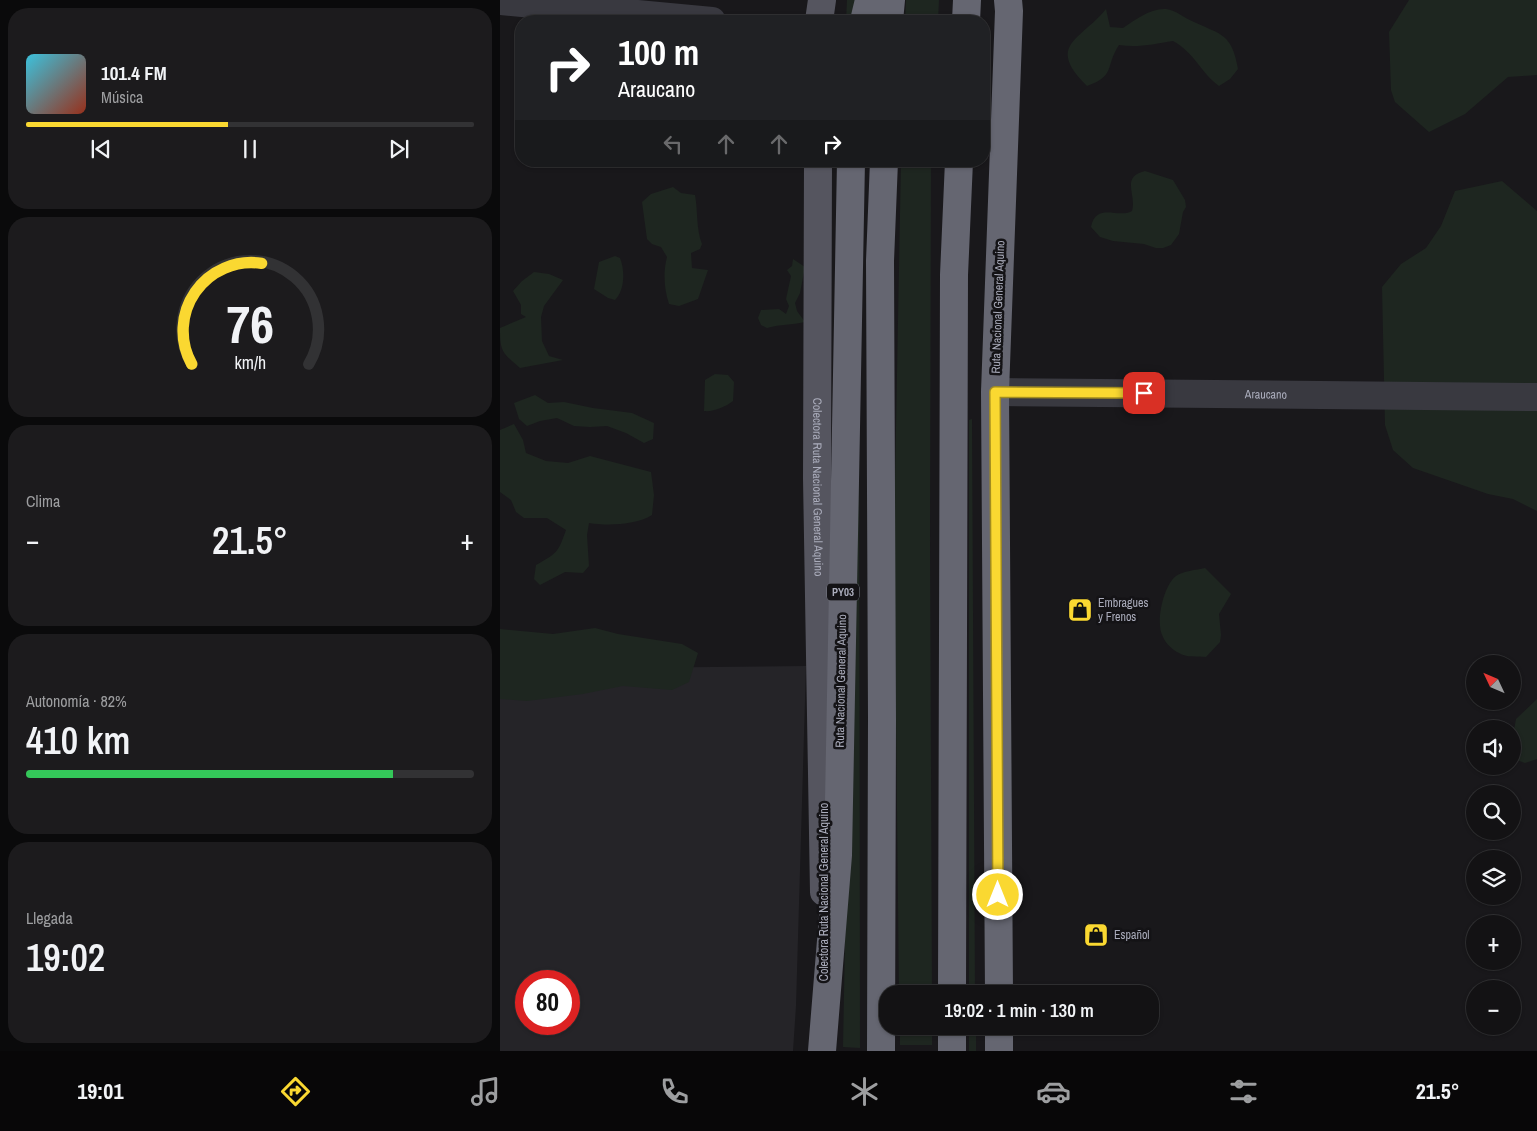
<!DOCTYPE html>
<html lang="es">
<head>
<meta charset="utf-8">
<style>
	:root { --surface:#131214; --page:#1c1b1d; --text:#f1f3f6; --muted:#9d9ea0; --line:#323234; --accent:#fad831 }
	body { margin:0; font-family:"Archivo Narrow",sans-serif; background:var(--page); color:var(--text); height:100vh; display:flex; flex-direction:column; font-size:19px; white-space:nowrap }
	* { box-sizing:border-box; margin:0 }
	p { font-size:16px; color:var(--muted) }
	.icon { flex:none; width:28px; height:28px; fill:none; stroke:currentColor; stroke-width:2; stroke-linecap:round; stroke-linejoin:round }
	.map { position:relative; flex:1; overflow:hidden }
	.panel { display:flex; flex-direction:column; gap:8px; padding:8px; background:#0a0a0b; width:500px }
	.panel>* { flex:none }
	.hud { position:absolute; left:15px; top:15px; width:475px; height:152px; border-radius:20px; box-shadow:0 1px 4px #0004,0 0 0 1px var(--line); background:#202124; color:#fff; overflow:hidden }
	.needle { width:32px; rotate:314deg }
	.buttons { position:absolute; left:966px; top:655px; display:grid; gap:10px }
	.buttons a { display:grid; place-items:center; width:55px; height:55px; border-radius:50%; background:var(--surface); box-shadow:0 1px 4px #0004,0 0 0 1px var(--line); font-size:25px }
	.speed { position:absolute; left:15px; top:970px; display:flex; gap:10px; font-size:25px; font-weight:700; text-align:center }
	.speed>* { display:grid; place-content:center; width:65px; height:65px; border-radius:50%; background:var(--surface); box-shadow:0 1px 4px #0004,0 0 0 1px var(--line); line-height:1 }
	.speed .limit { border:8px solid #d22; background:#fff; color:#111 }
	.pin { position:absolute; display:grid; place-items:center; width:42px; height:42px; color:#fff; margin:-21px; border-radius:10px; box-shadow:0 2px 8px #0006 }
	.me { position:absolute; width:55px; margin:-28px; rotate:0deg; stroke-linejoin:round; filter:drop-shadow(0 0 4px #0008) }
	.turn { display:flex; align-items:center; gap:18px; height:105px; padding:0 20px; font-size:22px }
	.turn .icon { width:65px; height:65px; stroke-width:2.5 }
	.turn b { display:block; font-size:35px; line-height:42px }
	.lanes { display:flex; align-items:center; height:48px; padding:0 20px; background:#0003; justify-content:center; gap:25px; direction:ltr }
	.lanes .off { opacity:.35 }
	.big { font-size:38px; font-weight:600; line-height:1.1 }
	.panel .widget { flex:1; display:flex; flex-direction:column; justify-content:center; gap:8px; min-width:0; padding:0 18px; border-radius:20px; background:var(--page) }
	.panel .dial { align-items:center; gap:0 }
	.dial svg { height:130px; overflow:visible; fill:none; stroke:var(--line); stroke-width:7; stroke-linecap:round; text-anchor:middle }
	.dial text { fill:var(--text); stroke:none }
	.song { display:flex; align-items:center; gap:15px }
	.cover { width:60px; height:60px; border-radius:8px; background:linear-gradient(135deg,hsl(190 70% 55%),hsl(10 70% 35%)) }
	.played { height:5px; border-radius:2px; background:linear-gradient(90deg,var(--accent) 45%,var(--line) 45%) }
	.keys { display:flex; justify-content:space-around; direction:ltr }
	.heat { display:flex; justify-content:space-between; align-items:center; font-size:28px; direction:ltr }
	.charge { height:8px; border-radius:4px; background:linear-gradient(90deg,#34c759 82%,var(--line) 0) }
	.trip { position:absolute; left:379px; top:985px; width:280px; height:50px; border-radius:20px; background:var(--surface); box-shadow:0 1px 4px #0004,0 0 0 1px var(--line); font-weight:600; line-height:50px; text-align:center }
	.dock { display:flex; height:80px; justify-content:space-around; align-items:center; background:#080708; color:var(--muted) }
	.dock .icon { width:35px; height:35px }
	.dock .selected { color:var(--accent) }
	.dock b { font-size:22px; color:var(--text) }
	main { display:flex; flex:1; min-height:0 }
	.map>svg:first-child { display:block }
	.built { fill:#252428; fill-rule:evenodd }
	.green { fill:#1e2620 }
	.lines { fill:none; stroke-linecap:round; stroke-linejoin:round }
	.minor { stroke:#393940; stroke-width:28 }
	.major { stroke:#55555f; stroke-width:28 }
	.highway { stroke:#656671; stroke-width:28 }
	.route-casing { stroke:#a28c20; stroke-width:12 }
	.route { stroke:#fad831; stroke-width:9 }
	.labels { text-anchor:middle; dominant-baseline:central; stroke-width:5; stroke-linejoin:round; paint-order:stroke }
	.shield { fill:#141316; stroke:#7d7e8a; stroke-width:1 }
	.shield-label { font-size:11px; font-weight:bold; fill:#aaacbb }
	.street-label { font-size:12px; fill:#aaacbb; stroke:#141316 }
	.poi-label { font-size:12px; fill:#aaacbb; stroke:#141316; text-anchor:start }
</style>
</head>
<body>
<main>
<section class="panel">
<div class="widget">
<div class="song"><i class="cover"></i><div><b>101.4 FM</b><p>Música</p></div></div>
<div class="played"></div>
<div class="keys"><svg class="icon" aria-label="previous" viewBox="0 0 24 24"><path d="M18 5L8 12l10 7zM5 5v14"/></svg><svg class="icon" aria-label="pause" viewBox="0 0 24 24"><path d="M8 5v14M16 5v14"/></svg><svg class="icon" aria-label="next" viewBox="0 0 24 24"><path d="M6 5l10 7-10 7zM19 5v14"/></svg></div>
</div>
<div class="widget dial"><svg viewBox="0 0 100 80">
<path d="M14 69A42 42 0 1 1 86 69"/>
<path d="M14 69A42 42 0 0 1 57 7" stroke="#fad831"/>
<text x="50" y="56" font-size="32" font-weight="700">76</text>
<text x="50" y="72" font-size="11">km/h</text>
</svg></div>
<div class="widget"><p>Clima</p>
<div class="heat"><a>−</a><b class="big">21.5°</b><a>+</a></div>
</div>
<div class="widget"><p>Autonomía · 82%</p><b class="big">410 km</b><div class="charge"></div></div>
<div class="widget"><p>Llegada</p><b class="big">19:02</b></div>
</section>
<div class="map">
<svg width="1037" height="1051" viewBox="0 0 1037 1051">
	<rect width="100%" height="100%" fill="#19181b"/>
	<!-- built -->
	<path class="built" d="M306 666 296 1006 293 1051H0V669ZM26 981H69V1024H26Z"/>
	<!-- green -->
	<path class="green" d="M347 0H362L359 21H346Z
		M406 0H439L438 21H405Z
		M909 0H1037V75L1008 77 965 114 929 132 895 102 891 90 889 32Z
		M606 9 610 27 623 28C635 20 650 8 666 9 676 10 684 18 694 22 722 35 732 34 738 69L730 79 719 86C700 72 695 53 673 41 654 44 638 48 619 45 605 66 616 76 587 86 545 45 581 40 606 9Z
		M401 161H431L430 541 432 994H399L394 534Z
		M645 171 673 180 685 200 686 207 683 212 679 234 671 245 663 248H656L644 244 613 241 600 237 591 227C596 202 618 219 632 211 637 195 620 177 645 171Z
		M1002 181 1037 211V511L1013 499 988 494 913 468 893 450 885 425 882 287 901 264 926 248 941 226 955 191Z
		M173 187 181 193 195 195C198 211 196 229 202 244L200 249 191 253 192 268 208 270 198 299 179 306 169 304C164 289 163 272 167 257L161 247 152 244 147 239 142 202 151 194Z
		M115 256 120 258C125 270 125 290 115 300L108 298 94 289 99 262Z
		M293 259 305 267 300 293 295 303 297 311 305 322C291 325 281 324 267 328L261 325 258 318 261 310 279 309 286 314 289 306 286 299 291 276 287 270 292 266Z
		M34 272 49 274 63 280 44 306 41 317 42 341 49 356 63 360 20 368C2 353 0 351 0 328L26 317 21 314V305L13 291 22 281Z
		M356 354H359L360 1048 343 1047Z
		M215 374 228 375 234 382 233 401C225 407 214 412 204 411L205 380Z
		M35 395 48 403 64 402 93 408 132 413 154 423 153 439 144 443 126 433 107 426 90 427 74 426 57 418 40 421 27 426 19 419 14 403Z
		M472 419 475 994H469V420Z
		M14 424 23 440 26 453 46 461 68 463 90 456 151 472 154 495 152 515C136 525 108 526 89 523L87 535 89 566 83 573 65 572 40 585 34 579 36 565C57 553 58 553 66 530L47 518H24L16 512 11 500 0 492V430Z
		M705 568 731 594 719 614 721 635 720 642 706 657C698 656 686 658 679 653 674 651 665 643 663 637 655 624 663 586 676 576 683 571 696 570 705 568Z
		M95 628 118 634 182 644 198 653 189 682 172 690 123 686 83 694 27 701 0 699V629L53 634Z
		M1037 699V759L1025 763 1014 759 1013 736 1016 719Z
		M400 1026H432V1045H400Z
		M469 1026H476V1051H469Z"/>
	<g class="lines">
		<!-- minor -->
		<g class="minor">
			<path d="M0 1 212 21"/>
			<path id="s1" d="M495 392 1037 397"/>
		</g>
		<!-- major -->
		<g class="major">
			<path d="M319 21 322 0"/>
			<path id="s2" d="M318 161 317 478 324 892"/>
		</g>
		<!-- highway -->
		<path class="highway" d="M364 21 369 0
			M389 21 391 0
			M466 21 467 0
			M452 994 454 275 459 161
			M499 994 495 392 509 11 508 0
			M499 1026V1051
			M322 1051 338 855 351 161
			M381 1051 382 719 380 261 384 161
			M452 1051V1026"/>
	</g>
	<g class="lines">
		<defs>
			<path id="route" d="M498 895 495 392 644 393"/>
		</defs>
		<!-- route casing -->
		<use href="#route" class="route-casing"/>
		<!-- route -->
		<use href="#route" class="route"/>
	</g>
	<!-- icons -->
	<defs>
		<symbol id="shop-square" viewBox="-11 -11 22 22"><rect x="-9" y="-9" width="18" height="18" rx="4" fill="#fad831" stroke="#141316"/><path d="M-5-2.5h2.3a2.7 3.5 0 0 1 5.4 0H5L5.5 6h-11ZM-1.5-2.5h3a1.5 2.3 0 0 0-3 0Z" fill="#111"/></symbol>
	</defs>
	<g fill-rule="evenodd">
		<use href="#shop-square" x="566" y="596" width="28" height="28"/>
		<use href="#shop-square" x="582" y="921" width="28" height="28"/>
	</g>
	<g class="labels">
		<!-- shield labels -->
		<rect class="shield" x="327" y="583.5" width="32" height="17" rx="4"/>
		<g class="shield-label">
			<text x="343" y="592">PY03</text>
		</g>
		<!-- street labels -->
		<g class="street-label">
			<text transform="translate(498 307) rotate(-88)">Ruta Nacional General Aquino</text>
			<text stroke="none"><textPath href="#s1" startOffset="271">Araucano</textPath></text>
			<text stroke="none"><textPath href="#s2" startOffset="326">Colectora Ruta Nacional General Aquino</textPath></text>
			<text transform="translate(341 681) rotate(-89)">Ruta Nacional General Aquino</text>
			<text transform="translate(324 892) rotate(-90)">Colectora Ruta Nacional General Aquino</text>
		</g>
		<!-- poi labels -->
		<g class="poi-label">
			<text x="598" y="603">Embragues<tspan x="598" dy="14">y Frenos</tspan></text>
			<text x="614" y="935">Español</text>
		</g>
	</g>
</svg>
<div class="buttons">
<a><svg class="needle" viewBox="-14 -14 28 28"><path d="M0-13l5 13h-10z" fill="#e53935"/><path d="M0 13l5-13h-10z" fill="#9d9ea0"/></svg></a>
<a><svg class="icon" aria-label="sound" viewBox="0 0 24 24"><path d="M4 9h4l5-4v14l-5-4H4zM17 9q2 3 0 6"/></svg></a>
<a><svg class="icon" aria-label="search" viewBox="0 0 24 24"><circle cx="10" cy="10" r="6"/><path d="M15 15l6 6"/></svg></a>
<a><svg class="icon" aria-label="layers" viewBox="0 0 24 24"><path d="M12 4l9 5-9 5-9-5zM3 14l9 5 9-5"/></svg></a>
<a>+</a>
<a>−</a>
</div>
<div class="speed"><div class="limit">80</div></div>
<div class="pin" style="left:644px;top:393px;background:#d93025"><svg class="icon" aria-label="arrive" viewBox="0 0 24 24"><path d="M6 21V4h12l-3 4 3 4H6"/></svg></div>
<svg class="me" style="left:498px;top:895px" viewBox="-20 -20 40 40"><circle r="17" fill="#fad831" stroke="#fff" stroke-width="3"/><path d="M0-11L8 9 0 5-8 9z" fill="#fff"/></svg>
<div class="trip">19:02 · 1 min · 130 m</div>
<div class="hud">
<div class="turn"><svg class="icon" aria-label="right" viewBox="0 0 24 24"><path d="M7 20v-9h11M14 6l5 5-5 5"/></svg><div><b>100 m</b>Araucano</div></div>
<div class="lanes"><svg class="icon off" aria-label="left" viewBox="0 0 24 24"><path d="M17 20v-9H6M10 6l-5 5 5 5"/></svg><svg class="icon off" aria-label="ahead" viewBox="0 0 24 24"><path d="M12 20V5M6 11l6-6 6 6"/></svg><svg class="icon off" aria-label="ahead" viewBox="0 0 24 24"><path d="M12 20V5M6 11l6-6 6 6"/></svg><svg class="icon" aria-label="right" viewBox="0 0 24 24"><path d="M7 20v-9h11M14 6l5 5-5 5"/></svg></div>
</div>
</div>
</main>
<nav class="dock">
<b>19:01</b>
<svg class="icon selected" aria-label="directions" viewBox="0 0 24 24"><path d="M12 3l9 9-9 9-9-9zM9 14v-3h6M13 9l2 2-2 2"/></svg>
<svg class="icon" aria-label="music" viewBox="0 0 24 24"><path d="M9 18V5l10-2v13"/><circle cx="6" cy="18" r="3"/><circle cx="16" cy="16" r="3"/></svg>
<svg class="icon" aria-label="phone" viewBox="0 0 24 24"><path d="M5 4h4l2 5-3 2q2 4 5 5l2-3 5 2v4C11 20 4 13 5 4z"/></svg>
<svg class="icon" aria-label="climate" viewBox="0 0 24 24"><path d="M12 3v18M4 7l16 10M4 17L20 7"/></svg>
<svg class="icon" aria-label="car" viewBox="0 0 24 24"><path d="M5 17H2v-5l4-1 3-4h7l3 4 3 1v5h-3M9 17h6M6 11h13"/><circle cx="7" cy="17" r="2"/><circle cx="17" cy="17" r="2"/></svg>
<svg class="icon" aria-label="filters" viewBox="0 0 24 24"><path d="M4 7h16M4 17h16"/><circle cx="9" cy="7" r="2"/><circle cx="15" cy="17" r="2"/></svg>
<b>21.5°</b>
</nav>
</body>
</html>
